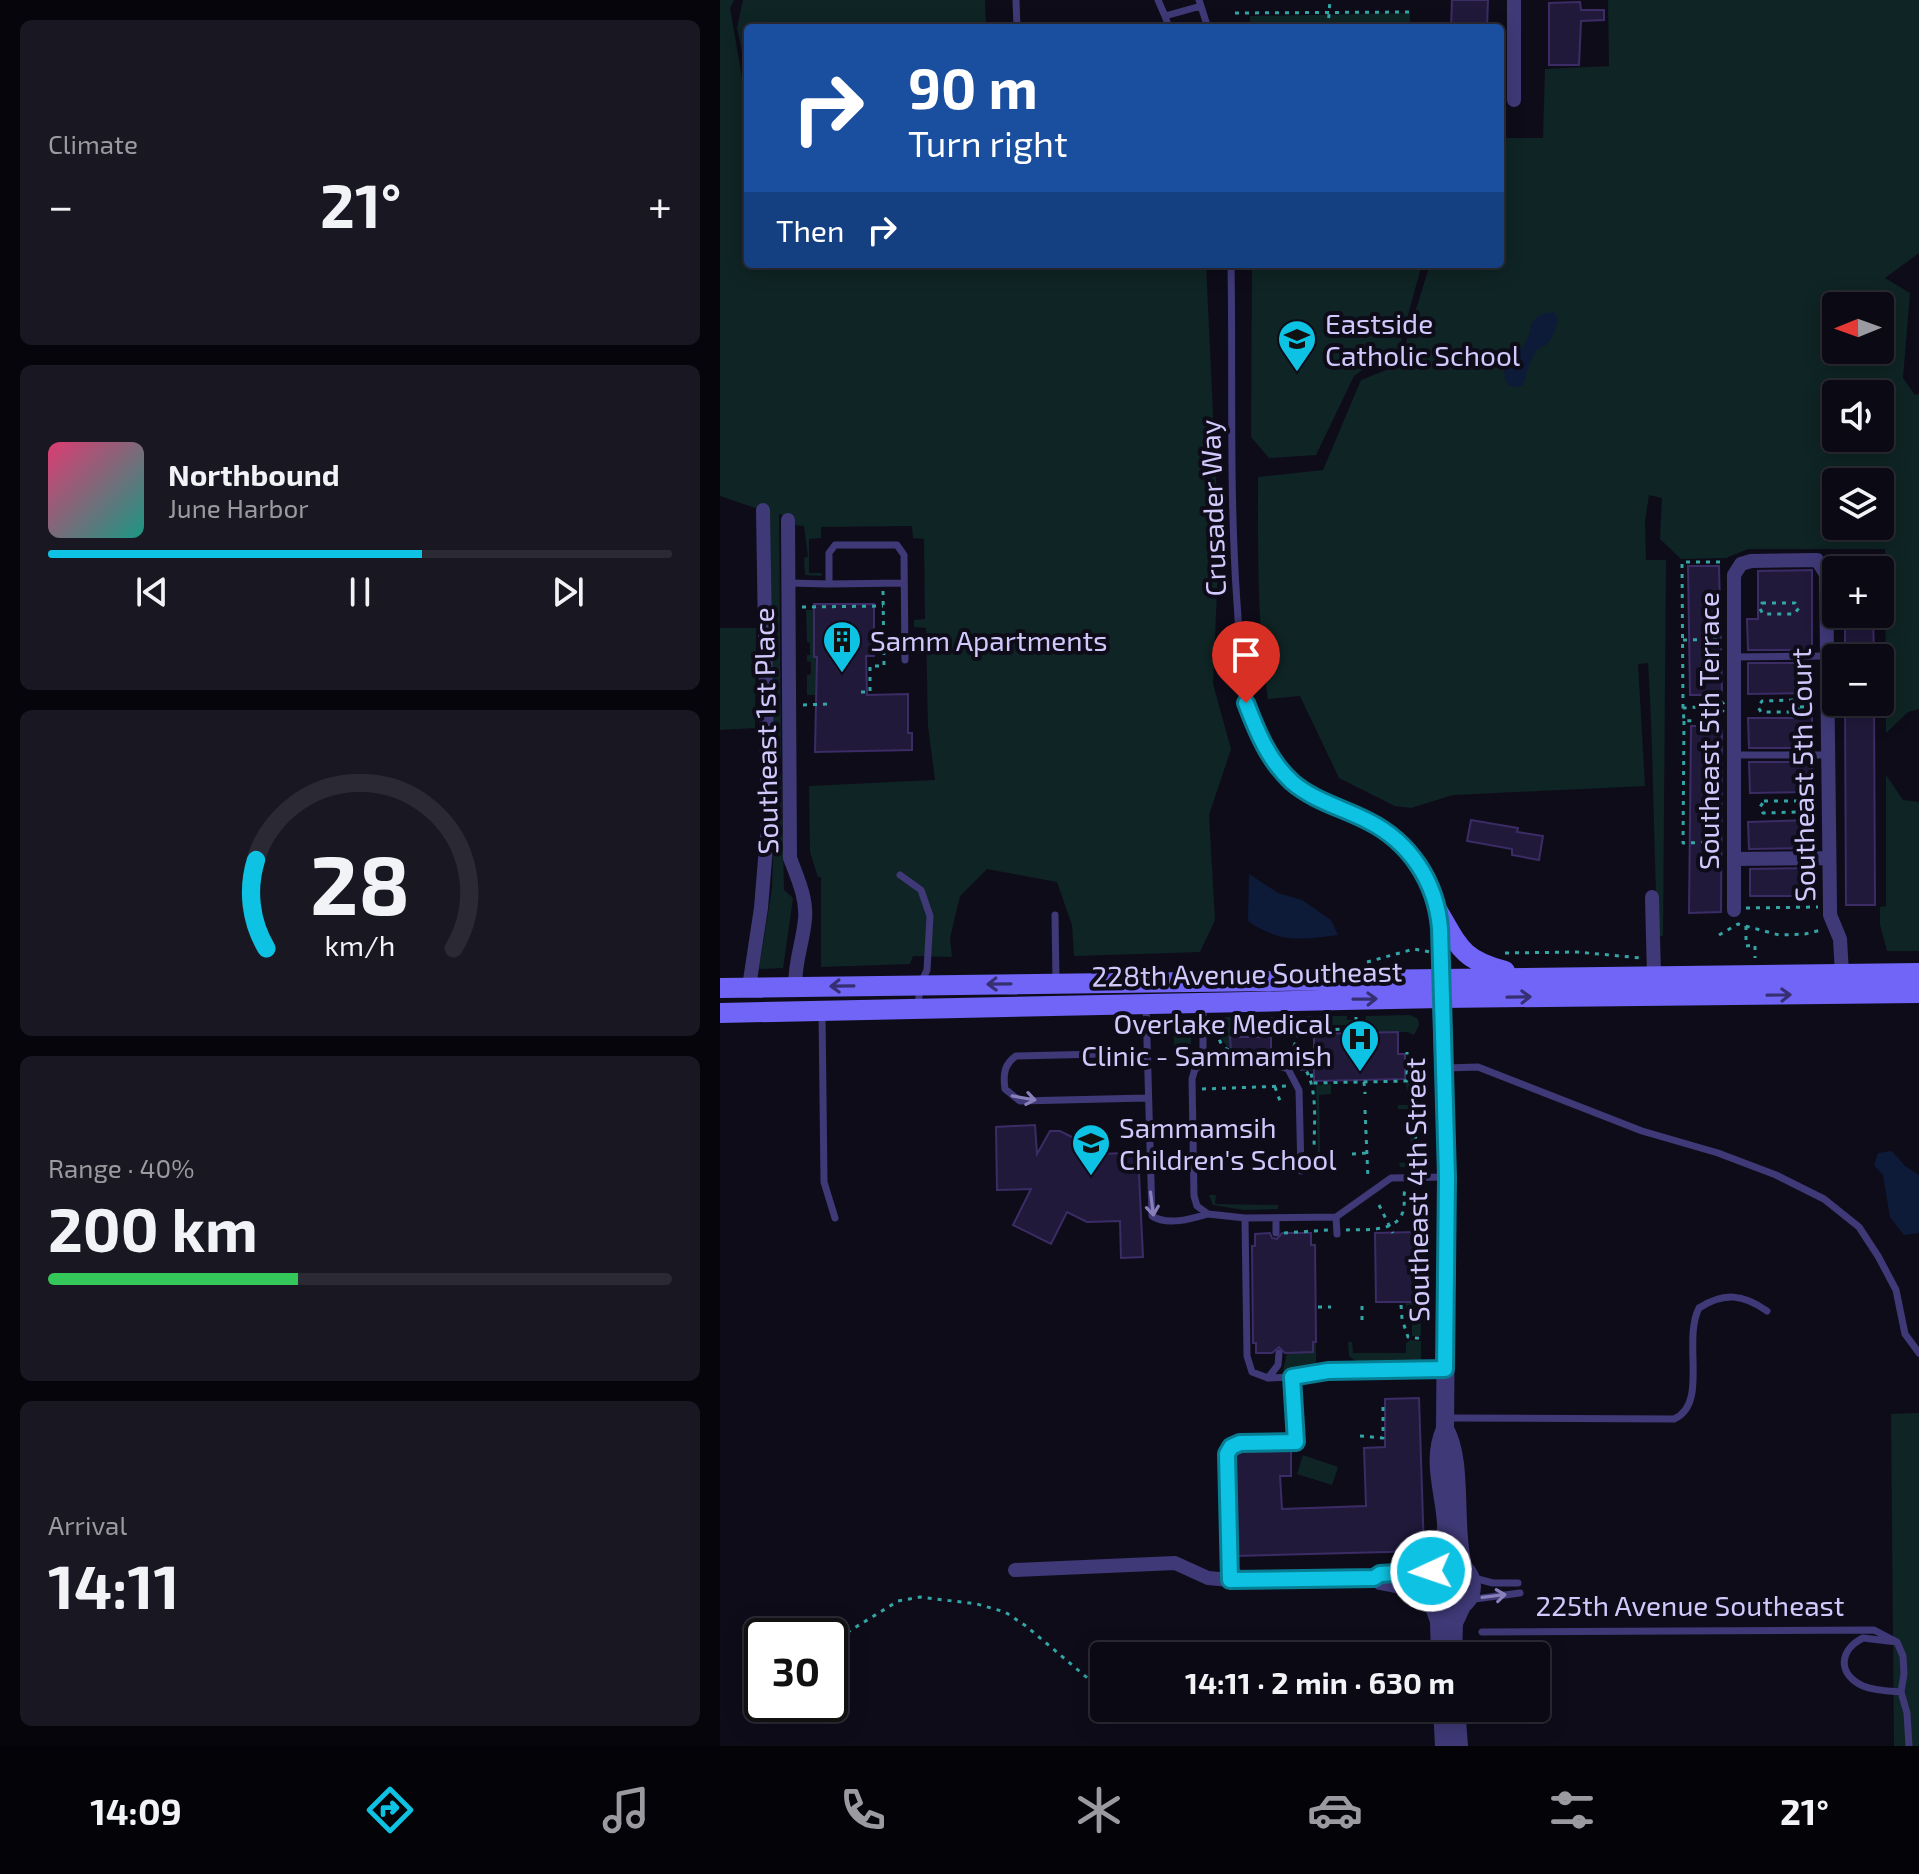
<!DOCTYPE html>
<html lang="en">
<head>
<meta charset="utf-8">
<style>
	:root { --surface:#0b0914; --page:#191722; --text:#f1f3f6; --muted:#9a9aa0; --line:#2b2a34; --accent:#0dc2e3 }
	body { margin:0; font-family:"Exo 2",sans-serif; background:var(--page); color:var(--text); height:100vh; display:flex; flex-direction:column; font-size:30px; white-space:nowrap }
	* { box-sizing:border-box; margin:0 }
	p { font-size:26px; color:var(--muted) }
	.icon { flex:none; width:44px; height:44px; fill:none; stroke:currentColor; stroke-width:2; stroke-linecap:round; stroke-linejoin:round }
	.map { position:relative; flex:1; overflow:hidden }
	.sheet { display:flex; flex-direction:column; gap:20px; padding:20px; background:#06050b; width:720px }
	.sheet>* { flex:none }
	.guide { position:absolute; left:24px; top:24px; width:760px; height:244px; border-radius:8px; box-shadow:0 4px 20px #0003,0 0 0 2px var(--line); background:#1a4fa0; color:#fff; overflow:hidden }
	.needle { width:52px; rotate:269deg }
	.fabs { position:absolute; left:1102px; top:292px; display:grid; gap:16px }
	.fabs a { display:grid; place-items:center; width:72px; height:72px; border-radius:8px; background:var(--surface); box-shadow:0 4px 20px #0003,0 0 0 2px var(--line); font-size:40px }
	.speed { position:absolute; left:24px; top:1618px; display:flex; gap:16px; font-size:40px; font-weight:700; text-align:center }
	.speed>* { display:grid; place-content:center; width:104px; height:104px; border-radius:50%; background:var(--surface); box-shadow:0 4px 20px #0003,0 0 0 2px var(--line); line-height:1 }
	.speed .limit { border:4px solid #111; border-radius:12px; background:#fff; color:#111 }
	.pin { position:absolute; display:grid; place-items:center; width:68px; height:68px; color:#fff; margin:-82px -34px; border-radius:50% 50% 50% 0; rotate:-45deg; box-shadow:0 0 8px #0007 }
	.pin .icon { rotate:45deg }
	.me { position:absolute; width:88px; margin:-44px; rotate:267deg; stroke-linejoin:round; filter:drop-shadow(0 0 6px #0008) }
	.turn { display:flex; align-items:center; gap:28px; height:168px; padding:0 32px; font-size:36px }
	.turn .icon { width:104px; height:104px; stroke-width:2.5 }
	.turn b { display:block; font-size:56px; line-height:68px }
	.then { display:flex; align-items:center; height:76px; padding:0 32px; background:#0003; gap:16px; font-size:30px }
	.big { font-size:60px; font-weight:700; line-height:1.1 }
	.sheet .widget { flex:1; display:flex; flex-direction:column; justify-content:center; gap:12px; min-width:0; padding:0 28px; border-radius:12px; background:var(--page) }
	.sheet .dial { align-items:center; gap:0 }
	.dial svg { height:208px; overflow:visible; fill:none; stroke:var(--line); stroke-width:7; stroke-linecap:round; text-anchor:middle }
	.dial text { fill:var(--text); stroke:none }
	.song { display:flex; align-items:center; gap:24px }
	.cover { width:96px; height:96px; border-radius:12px; background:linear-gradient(135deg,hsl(340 70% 55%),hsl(170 70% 35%)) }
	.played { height:8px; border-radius:4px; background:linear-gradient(90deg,var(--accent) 60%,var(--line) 60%) }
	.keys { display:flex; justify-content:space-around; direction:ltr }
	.heat { display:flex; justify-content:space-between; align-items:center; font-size:44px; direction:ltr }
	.charge { height:12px; border-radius:6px; background:linear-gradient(90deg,#34c759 40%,var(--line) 0) }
	.trip { position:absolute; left:370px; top:1642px; width:460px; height:80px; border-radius:8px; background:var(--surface); box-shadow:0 4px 20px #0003,0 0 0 2px var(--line); font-weight:700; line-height:80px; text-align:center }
	.menu { display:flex; height:128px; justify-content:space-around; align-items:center; background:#040408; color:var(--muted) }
	.menu .icon { width:56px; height:56px }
	.menu .current { color:var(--accent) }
	.menu b { font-size:36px; color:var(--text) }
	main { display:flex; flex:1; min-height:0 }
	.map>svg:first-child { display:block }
	.green { fill:#0f2424; fill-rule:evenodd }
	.water { fill:#0d1b39 }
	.building { fill:#21193a; stroke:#3b2c65; stroke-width:2 }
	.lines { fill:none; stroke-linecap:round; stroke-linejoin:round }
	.path { stroke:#33a5a5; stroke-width:3; stroke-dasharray:4 6; stroke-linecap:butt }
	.service { stroke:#3f3977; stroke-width:7 }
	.minor { stroke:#3f3977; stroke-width:14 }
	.tertiary { stroke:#3f3977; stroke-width:18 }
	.secondary { stroke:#7065f6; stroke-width:20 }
	.oneway { stroke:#363072 }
	.oneway2 { stroke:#8880ba }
	.route-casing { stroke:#087e94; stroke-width:20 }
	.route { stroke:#0dc2e3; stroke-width:14 }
	.labels { text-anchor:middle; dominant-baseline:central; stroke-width:8; stroke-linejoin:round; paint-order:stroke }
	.poi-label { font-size:28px; fill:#d1c8fc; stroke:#0f0c1a; text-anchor:start }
	.street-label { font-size:28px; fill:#d1c8fc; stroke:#0f0c1a }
</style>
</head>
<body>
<main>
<section class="sheet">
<div class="widget"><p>Climate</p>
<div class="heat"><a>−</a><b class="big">21°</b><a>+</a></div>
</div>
<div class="widget">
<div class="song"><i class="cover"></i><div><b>Northbound</b><p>June Harbor</p></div></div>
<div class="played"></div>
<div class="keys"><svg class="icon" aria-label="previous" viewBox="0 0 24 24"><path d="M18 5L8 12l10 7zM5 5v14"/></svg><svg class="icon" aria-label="pause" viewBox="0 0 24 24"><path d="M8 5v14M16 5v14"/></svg><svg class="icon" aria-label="next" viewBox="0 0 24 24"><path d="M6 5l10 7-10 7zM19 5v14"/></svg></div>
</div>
<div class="widget dial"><svg viewBox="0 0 100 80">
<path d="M14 69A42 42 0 1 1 86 69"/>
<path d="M14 69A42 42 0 0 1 10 35" stroke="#0dc2e3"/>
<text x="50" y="56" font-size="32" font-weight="700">28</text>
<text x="50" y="72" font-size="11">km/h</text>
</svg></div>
<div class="widget"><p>Range · 40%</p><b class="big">200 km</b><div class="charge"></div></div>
<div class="widget"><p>Arrival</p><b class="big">14:11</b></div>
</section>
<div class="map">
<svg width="1199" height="1746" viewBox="0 0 1199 1746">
	<rect width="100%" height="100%" fill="#0f0c1a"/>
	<!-- green -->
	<path class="green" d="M0 0H14L10 8 25 95 28 97V264H486L499 543 493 684 511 749 489 815 495 920 480 952 354 956 352 925 337 882 267 869 240 896 230 938 232 957 193 956 190 964 101 967V877H98L90 852 89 786 215 780 208 726 206 628 194 627V620L205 619 204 539 193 538 192 526 101 527V538L89 539V573H102L101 576 85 575 84 558 88 557 84 526 73 525 72 521 75 518 59 514 61 757H53L47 512 0 496Z
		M23 0H265L266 28H28V79L17 28Z
		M888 0H1199V253L1165 278 1190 293 1183 378 1195 395 1199 394V709L1188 712 1166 733 1165 549H1028L1006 558 961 559 940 539 942 498 929 495 925 521 926 560H946L943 936H938C933 845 934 754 928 663L918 664 925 786 733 795 691 808 675 806 619 778 580 696 548 699C537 626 538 551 538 477L603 470 641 380 679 365 710 264H780V138H823L825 69 889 66ZM1116 306H1160V350H1116ZM1116 394H1160V438H1116ZM1116 482H1160V526H1116Z
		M690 13V28H530V16Z
		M532 264H702L676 359 648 366 634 376 596 455 549 458 531 437Z
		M86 610H94L97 695H87V675L91 674V662L87 661V655H90V643L87 642Z
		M0 628H36L35 728 0 730Z
		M61 771 64 890 73 898 63 968 39 969 52 888 56 777Z
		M1166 775 1183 800 1199 802V951H1167L1160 925V907L1166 906Z
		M690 1015 698 1019 699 1025 694 1035 688 1032 640 1033V1021H645L646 1016Z
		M581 1016H627V1020H633V1025H582Z
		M499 1017H565L564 1025 569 1026V1037H511V1051L500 1037Z
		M454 1018H471V1045L466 1051 454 1052Z
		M686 1083H694L693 1163V1167H680L679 1163 691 1162 690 1109H678V1105H690V1091H687Z
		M611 1084V1094L599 1095 600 1154H598L596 1085Z
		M489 1195H496L495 1204 558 1205V1209L524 1210 493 1205Z
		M696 1283H700L701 1336H692V1315L686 1310V1302H695Z
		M690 1340 701 1341V1362L638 1363 629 1356 628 1342H632L633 1353H686V1343Z
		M593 1342H596V1364L563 1370 567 1353 592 1352Z
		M1199 1413V1746H1174L1171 1414Z
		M583 1455 618 1467 612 1485 577 1474Z"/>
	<!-- water -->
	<path class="water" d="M834 312 838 320 833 335 827 344 816 351 810 363 803 385C795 389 791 388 785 381L784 369C790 362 796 355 802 348 816 331 803 315 834 312Z
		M529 874 558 893 582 900 611 920 618 935C582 940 559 943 528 921Z
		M1172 1151 1185 1166 1199 1175V1233L1184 1235 1170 1217 1163 1175 1154 1165 1158 1153Z"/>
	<!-- building -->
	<path class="building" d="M732 0H768L767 28H731Z
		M860 2 861 10H884V20L861 21 859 65H829V3Z
		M1125 555 1153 556V570H1125Z
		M968 566H999L1002 695H970Z
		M1092 570V650H1028L1027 619H1038V571Z
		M94 604H154V656H146L147 695 188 694V733H192V750L95 752 97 657H94Z
		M1125 615H1153L1154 658H1125Z
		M1028 663H1092V693L1028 694Z
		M1125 702H1154L1155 905H1126Z
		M1028 718H1092V748H1029Z
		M971 726H1002L1001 912 969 913Z
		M1029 762H1092L1093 792 1030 793Z
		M751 820 798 828 797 832 823 836 819 860 792 855V849L747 841Z
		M1093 820V848L1029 849 1028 822Z
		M1093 868V896H1030V869Z
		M678 1032V1054H685V1079L594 1081V1069L581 1070V1053H594V1034Z
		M510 1037H551V1050L511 1051Z
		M315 1125 317 1154 330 1131H340L368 1145 363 1154 418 1153 423 1257 401 1258 400 1221 367 1222 347 1212 331 1244 293 1225 311 1189 277 1190 276 1127Z
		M695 1232 696 1302H656L655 1233Z
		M550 1233 552 1238 557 1239 562 1233H591V1245H595L596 1342H593V1352L565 1353 559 1347 552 1353H536V1343H533L532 1246H535V1234Z
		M699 1398 704 1551 516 1556 514 1456 516 1452 571 1449V1476H560L562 1509 646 1506 644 1448 665 1447V1399Z"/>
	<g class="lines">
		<!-- path -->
		<path class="path" d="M515 13 690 12
			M608 28 610 0
			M1042 603H1075L1079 608 1074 614H1043L1039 607Z
			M82 607 163 606
			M963 640 1001 639
			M141 692H150V666H164L163 591
			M1075 700 1080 707 1075 712H1041L1038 707 1042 701Z
			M993.5 707a5.5 5.5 0 1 1 11 0a5.5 5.5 0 1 1-11 0Z
			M986 702V709L990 717 1002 721
			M83 705 107 704
			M981 707 987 720 964 721 963 708C973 707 983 707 994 707
			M1080 707 1096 706
			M963 708 962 562H1004
			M964 721 963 843 1002 842
			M1044 801H1078L1082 807 1078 812 1043 813 1040 807Z
			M1082 807 1096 806
			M1026 908 1098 907
			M1026 926V946L1035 945V958
			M999 935 1018 924 1059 935 1085 934 1101 930
			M785 953 857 952 921 958
			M647 962 694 949 710 952
			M497 1020C497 1035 498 1048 514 1052
			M578 1034H588L590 1030 636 1029V1017
			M554 1052C603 1054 594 1115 594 1150
			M571 1056 578 1034V1018
			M584 1066V1057H588L593 1083 687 1081V1052
			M644 1082 645 1094
			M555 1087 560 1101
			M482 1089 566 1086
			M645 1110 648 1179
			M632 1154 647 1153
			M598 1159 609 1158
			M701 1166 697 1164 696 1160 695 1106 699 1084H705
			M659 1205 673 1233
			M626 1230C643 1229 674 1233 682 1214 686 1206 683 1195 685 1189
			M564 1233 608 1230
			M681 1305 682 1319 688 1337 704 1339
			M642 1306V1320
			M598 1307H611
			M640 1436 663 1438V1407
			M110 1643 178 1601 200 1597 257 1604 285 1612 306 1626 384 1692
			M418 1708 453 1713 706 1712"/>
		<!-- service -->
		<path class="service" d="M296 0 297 28
			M438 0 445 16
			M479 0 488 28
			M449 28 445 16 481 6
			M511 264C513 377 509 490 517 603 520 636 517 674 527 705 534 726 544 747 557 765 579 796 616 804 648 821 683 839 708 871 718 908
			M69 583 109 584V553L115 545H177L184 555 185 660
			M109 584 184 583
			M1013 657 1106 656
			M1013 755H1107
			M180 875 201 890 210 916 207 970 200 985 198 1007
			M335 915 336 981
			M720 928V976
			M483 1004V1064
			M426 1005 432 1216C447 1226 471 1219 488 1214
			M102 1013 104 1182 115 1218
			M425 1053 296 1056C284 1064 283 1075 285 1089L300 1101 427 1098
			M726 1068 758 1067 922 1131 998 1153 1056 1175 1104 1199 1139 1227 1158 1256 1176 1290 1185 1334 1199 1353
			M581 1171 579 1090 568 1069 554 1064H483L475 1069 472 1079 474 1196 477 1206 488 1214 525 1218 616 1217 671 1178 724 1177
			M616 1217 617 1234
			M556 1218V1233
			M572 1377 608 1371 723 1369
			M548 1378 558 1365 559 1353
			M728 1418 954 1419C989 1404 962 1341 979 1308 1004 1292 1023 1294 1047 1311
			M750 1577 773 1583H798
			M510 1580 507 1454 511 1447 520 1443 576 1442 572 1377 548 1378 532 1372 527 1356 525 1218
			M747 1600 800 1593
			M762 1632 1154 1630 1177 1642
			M1181 1692C1169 1691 1155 1691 1143 1686 1117 1674 1119 1650 1143 1638L1177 1642 1183 1656 1184 1674 1181 1692 1187 1713 1189 1746"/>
		<!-- minor -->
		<path class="minor" d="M794 0V100
			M68 520 70 858C77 877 87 898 85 919 83 943 75 959 75 987
			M1014 859 1109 858
			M932 897 934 976
			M1014 910V575L1021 564 1031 561 1097 560 1106 574 1110 906V915L1120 939 1122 974
			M29 987 41 908 48 823 43 510
			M295 1570 455 1563 488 1578 510 1580 654 1578 660 1574 711 1571
			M654 1578 660 1583 706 1592"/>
		<!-- tertiary -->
		<path class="tertiary" d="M725 1429C744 1462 732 1528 744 1569
			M706 1586a23 23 0 1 1 46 0a23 23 0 1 1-46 0Z
			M717 1566C721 1553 727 1537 726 1523 724 1491 711 1460 725 1429L727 1177 721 998
			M712 1602 719 1621 720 1656
			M733 1656 734 1623 742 1606
			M722 1708 724 1746
			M736 1708 739 1746"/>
		<!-- secondary -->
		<path class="secondary" d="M718 911C739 947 742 960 785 971
			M0 988 1199 973
			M0 1013 721 998 1199 993"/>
	</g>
	<!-- one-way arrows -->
	<defs><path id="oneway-shaft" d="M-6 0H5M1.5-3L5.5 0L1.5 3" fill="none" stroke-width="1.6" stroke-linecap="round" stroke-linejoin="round" transform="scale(2)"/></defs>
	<g class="oneway">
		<use href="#oneway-shaft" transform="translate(279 984) rotate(179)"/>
		<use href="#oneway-shaft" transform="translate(122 986) rotate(179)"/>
		<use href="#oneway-shaft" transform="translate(1059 995) rotate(-1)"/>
		<use href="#oneway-shaft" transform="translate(799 997) rotate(-1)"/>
		<use href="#oneway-shaft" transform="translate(645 999) rotate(-1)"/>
	</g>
	<g class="oneway2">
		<use href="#oneway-shaft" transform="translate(304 1098) rotate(10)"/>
		<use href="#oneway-shaft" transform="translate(432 1204) rotate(83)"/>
		<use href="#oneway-shaft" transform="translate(774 1596) rotate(-7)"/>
	</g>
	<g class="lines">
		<defs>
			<path id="route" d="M526 703C537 732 549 761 572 782 594 801 623 808 648 821 690 842 716 882 720 928L727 1177 725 1369 608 1371 572 1377 576 1442 520 1443 511 1447 507 1454 510 1580 654 1578 660 1574 711 1571"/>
		</defs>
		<!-- route casing -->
		<use href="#route" class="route-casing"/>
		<!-- route -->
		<use href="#route" class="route"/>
	</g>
	<!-- icons -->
	<defs>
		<symbol id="school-pin" viewBox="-11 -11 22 30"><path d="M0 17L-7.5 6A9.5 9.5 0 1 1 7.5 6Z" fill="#0dc2e3" stroke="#0f0c1a"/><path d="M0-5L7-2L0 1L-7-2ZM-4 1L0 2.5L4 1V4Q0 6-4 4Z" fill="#111"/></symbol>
		<symbol id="building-pin" viewBox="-11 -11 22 30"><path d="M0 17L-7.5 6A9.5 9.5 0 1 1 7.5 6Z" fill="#0dc2e3" stroke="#0f0c1a"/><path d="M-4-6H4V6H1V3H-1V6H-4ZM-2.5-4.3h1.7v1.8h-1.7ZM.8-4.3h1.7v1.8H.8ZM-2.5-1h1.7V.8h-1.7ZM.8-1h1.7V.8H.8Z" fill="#111"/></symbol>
		<symbol id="hospital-pin" viewBox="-11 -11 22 30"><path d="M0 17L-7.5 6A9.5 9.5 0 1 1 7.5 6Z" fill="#0dc2e3" stroke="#0f0c1a"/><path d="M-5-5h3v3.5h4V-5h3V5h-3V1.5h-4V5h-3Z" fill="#111"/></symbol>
	</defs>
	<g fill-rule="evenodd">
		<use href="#school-pin" x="555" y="317" width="44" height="60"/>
		<use href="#building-pin" x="100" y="618" width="44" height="60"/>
		<use href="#hospital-pin" x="618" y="1017" width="44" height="60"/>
		<use href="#school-pin" x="349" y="1121" width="44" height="60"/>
	</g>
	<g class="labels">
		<!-- poi labels -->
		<g class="poi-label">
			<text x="605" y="323">Eastside<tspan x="605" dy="32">Catholic School</tspan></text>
			<text x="150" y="640">Samm Apartments</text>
			<text x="612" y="1023" text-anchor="end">Overlake Medical<tspan x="612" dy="32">Clinic - Sammamish</tspan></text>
			<text x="399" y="1127">Sammamsih<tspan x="399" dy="32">Children's School</tspan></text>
		</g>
		<!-- street labels -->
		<g class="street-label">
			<text transform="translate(492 508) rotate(-92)">Crusader Way</text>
			<text transform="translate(45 731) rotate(-91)">Southeast 1st Place</text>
			<text transform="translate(988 731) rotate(-90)">Southeast 5th Terrace</text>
			<text transform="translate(1082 775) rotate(-91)">Southeast 5th Court</text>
			<text transform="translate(527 973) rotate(-1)">228th Avenue Southeast</text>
			<text transform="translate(696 1190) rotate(-91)">Southeast 4th Street</text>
			<text x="970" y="1605">225th Avenue Southeast</text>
		</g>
	</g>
</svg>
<div class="fabs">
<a><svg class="needle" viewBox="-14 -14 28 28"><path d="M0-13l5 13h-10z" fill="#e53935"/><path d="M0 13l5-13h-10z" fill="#9a9aa0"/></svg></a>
<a><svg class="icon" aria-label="sound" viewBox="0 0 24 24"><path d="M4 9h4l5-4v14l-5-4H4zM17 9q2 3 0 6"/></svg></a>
<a><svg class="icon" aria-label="layers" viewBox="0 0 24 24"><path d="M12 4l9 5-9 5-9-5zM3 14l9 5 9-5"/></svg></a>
<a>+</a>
<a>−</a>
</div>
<div class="speed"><div class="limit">30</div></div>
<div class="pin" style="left:526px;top:703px;background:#d93025"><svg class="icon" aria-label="arrive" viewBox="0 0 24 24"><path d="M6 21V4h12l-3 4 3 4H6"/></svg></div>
<svg class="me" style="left:711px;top:1571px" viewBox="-20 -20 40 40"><circle r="17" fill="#0dc2e3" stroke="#fff" stroke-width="3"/><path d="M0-11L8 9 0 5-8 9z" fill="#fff"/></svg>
<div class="trip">14:11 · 2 min · 630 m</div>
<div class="guide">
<div class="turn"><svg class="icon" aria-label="right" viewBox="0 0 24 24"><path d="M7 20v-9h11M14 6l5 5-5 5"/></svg><div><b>90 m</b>Turn right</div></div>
<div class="then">Then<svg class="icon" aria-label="right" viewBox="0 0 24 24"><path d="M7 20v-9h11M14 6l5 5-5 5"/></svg></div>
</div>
</div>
</main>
<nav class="menu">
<b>14:09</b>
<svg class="icon current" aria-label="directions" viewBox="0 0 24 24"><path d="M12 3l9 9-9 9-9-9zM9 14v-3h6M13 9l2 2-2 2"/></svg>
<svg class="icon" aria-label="music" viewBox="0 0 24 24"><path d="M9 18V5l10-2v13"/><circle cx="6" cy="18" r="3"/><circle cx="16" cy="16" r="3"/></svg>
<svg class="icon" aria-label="phone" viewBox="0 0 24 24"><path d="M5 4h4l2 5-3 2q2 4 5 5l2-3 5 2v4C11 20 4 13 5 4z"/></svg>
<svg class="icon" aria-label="climate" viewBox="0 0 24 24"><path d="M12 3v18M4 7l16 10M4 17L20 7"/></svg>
<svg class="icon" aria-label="car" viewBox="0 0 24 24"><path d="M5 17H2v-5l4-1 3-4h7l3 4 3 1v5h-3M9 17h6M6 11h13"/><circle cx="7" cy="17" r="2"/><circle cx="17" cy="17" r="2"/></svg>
<svg class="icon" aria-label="filters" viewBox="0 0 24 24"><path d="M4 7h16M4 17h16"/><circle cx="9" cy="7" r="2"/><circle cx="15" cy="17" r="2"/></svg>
<b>21°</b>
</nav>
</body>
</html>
